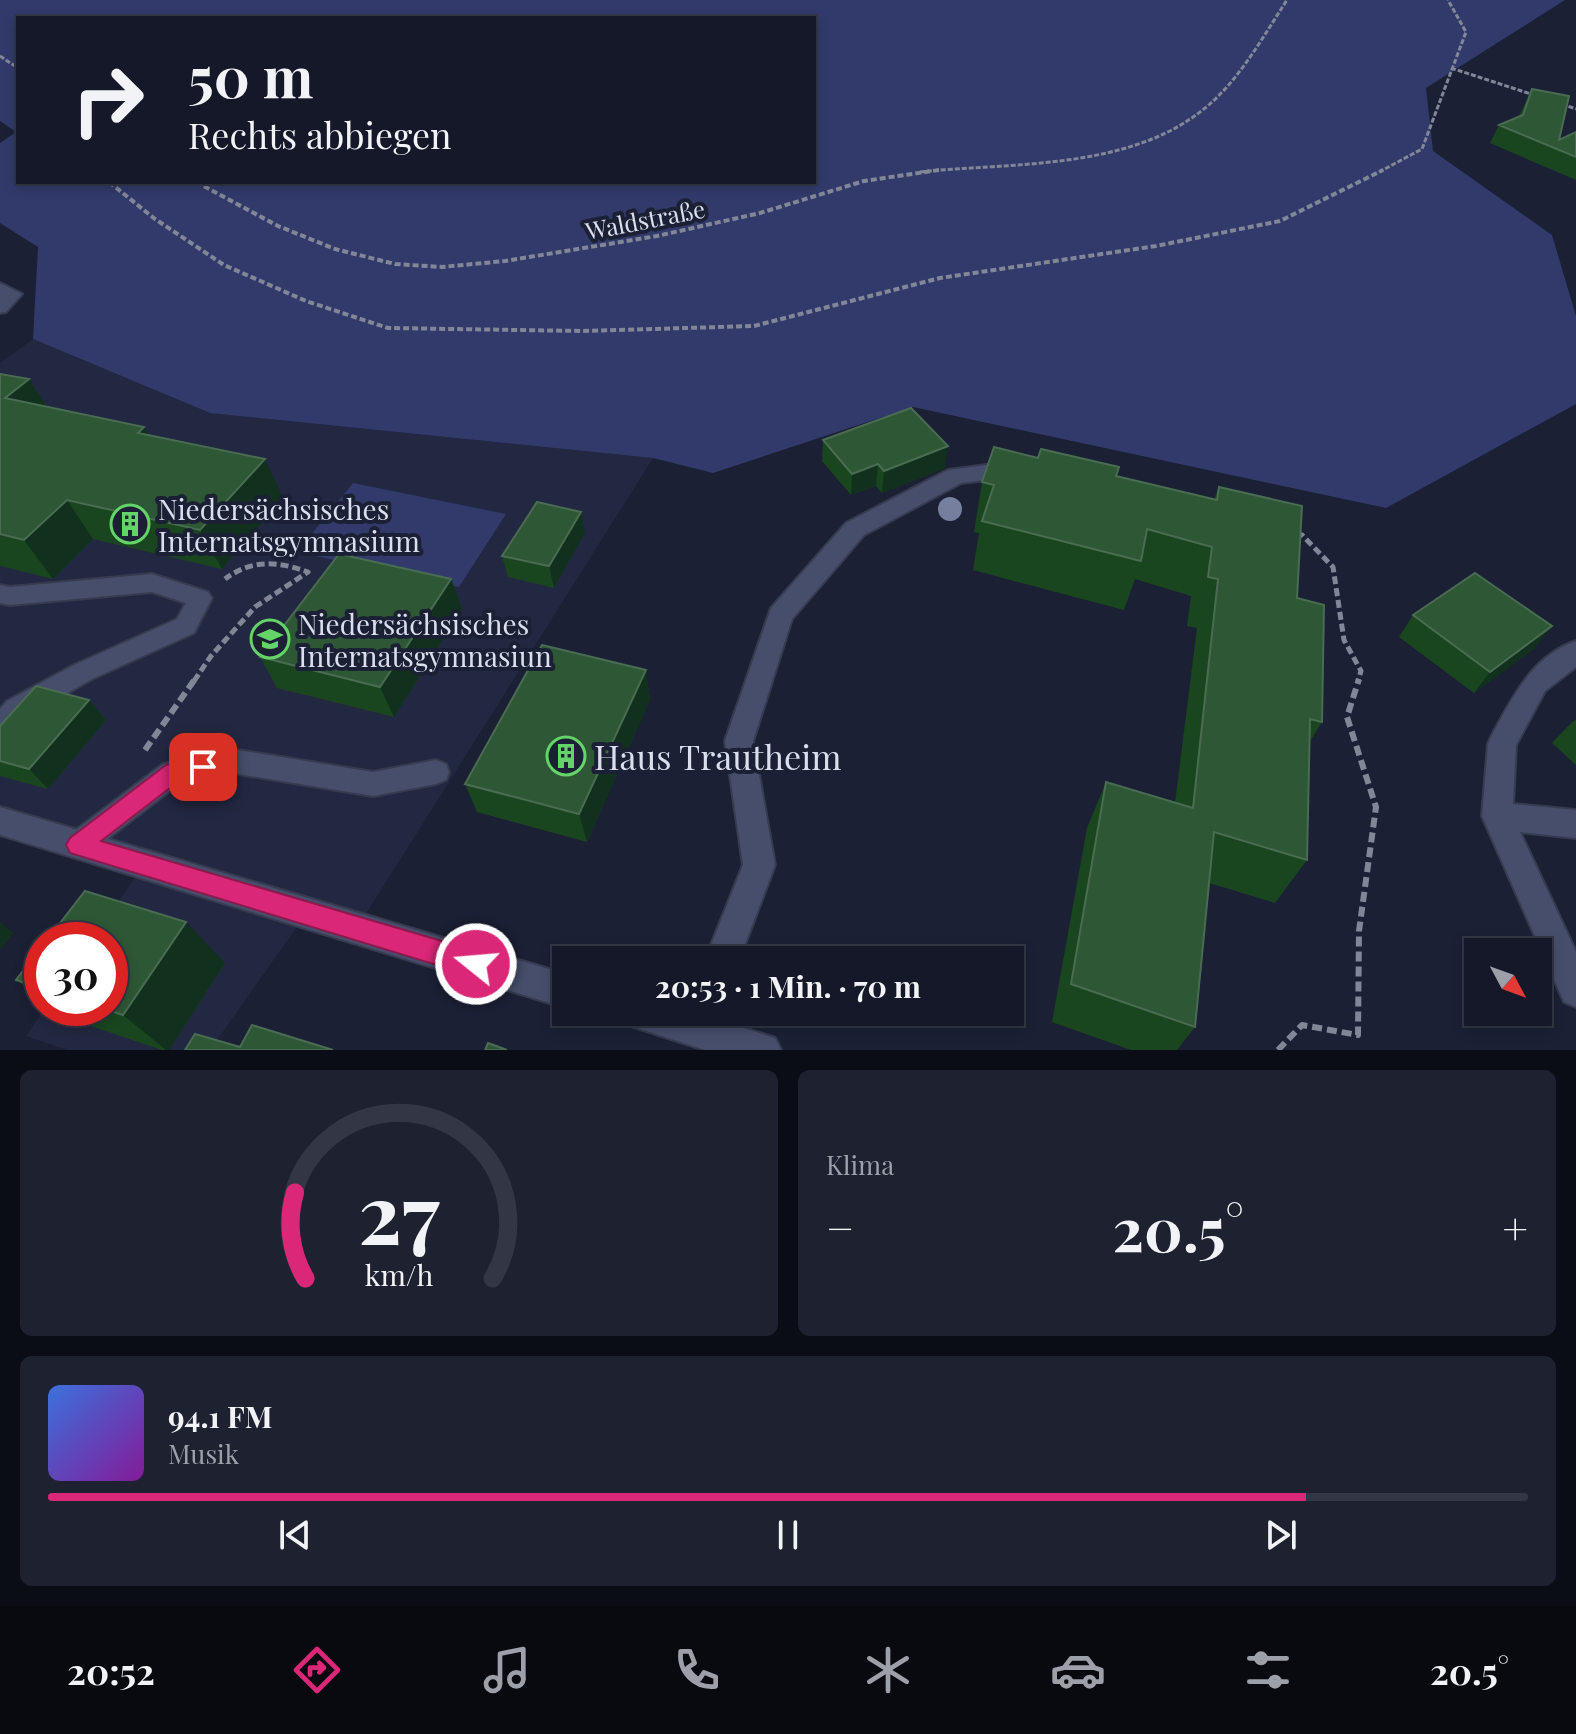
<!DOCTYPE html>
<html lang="de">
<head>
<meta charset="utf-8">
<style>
	:root { --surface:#141828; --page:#1d2130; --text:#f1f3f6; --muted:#9da0a8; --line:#333745; --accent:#db2777 }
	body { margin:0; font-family:"Playfair Display",serif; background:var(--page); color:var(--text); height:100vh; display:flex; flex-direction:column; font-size:30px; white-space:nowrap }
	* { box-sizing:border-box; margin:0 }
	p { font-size:26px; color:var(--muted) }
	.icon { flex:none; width:44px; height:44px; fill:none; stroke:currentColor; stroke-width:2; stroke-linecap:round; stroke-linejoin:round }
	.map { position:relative; height:1050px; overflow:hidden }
	.side { display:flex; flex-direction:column; gap:20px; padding:20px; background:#0b0d16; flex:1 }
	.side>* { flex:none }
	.guide { position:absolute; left:16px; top:16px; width:800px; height:168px; border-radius:0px; box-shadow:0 4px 12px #0003,0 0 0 2px var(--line); background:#141828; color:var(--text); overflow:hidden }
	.needle { width:52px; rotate:131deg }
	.buttons { position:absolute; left:1464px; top:938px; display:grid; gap:16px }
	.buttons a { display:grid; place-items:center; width:88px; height:88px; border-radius:0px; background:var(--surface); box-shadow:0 4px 12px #0003,0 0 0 2px var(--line); font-size:40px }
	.speed { position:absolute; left:24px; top:922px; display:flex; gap:16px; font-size:40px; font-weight:700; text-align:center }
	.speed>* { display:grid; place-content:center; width:104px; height:104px; border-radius:50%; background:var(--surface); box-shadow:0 4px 12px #0003,0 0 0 2px var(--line); line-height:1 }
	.speed .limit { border:12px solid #d22; background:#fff; color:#111 }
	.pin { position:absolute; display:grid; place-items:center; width:68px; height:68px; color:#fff; margin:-34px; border-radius:16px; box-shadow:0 4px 12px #0006 }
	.me { position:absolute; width:88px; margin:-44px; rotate:287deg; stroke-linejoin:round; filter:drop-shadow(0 0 6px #0008) }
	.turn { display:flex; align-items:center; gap:28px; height:168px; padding:0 40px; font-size:36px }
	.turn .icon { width:104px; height:104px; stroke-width:2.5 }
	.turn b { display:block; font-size:56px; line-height:68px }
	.big { font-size:60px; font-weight:700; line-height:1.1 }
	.side .card { flex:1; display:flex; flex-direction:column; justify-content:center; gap:12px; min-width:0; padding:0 28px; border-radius:12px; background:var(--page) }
	.side .dial { align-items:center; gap:0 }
	.dial svg { height:208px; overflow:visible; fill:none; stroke:var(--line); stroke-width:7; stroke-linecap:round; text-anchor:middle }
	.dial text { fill:var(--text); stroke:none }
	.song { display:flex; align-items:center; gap:24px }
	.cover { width:96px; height:96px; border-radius:12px; background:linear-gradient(135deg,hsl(220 70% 55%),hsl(290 70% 35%)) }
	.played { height:8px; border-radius:4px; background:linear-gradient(90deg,var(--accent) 85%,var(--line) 85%) }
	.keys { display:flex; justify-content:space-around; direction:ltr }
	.heat { display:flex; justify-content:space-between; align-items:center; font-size:44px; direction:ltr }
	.side .tiles { flex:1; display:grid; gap:20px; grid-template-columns:1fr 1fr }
	.card:last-child { grid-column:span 2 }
	.trip { position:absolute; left:552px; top:946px; width:472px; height:80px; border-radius:0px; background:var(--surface); box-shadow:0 4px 12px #0003,0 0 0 2px var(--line); font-weight:700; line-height:80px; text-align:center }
	.tabs { display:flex; height:128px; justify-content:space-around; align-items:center; background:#080a10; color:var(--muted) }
	.tabs .icon { width:56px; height:56px }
	.tabs .current { color:var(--accent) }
	.tabs b { font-size:36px; color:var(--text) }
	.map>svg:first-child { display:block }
	.built { fill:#232842 }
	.green { fill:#313a6b; fill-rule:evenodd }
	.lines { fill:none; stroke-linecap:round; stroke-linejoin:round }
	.service-casing { stroke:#363b4f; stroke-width:4 }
	.minor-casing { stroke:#363b4f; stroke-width:4 }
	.path-far3 { stroke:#828798; stroke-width:3; stroke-dasharray:5 2; stroke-linecap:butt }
	.path-far2 { stroke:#828798; stroke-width:4; stroke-dasharray:6 3; stroke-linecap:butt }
	.path-far1 { stroke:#828798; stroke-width:5; stroke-dasharray:8 4; stroke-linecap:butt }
	.path { stroke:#828798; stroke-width:6; stroke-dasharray:10 5; stroke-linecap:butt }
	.service { fill:#474e6b; fill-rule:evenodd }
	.minor { fill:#474e6b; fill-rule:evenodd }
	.tree { fill:#777f9f }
	.wall { fill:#1a461f }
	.shaded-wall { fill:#11301e }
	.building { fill:#2e5735; stroke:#496c52; stroke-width:2 }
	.route { fill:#db2777; stroke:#8e194d; stroke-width:2 }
	.labels { text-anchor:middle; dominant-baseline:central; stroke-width:8; stroke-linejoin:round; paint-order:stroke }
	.far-street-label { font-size:24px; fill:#dbdfed; stroke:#1b2035 }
	.poi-label { font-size:28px; fill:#dbdfed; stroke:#1b2035; text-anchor:start }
	.near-poi-label { font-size:34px; fill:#dbdfed; stroke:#1b2035; text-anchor:start }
</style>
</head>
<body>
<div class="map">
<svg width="1576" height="1050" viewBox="0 0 1576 1050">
	<rect width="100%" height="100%" fill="#1b2035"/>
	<!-- built -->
	<path class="built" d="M33 339 210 413 653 458 357 928 306 914 210 1050H68L26 1036 45 1008H110V940H92L145 863 0 820V363Z"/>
	<!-- green -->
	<path class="green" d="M0 0H1565L1426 88 1433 151 1552 235 1576 316V404L1386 508 913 407 713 473 653 458 210 413 33 339 38 247 0 223V143L16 132 0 121ZM18 18H814V182H18Z
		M353 483 506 514 459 587 297 552Z"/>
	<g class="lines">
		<defs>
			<path id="service" d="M0 283 22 294 6 312 0 313Z
				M152 574 208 592 212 598 194 633 92 679 25 717 9 735 0 738V709L7 701 74 665 177 619 186 603 152 592 10 605 0 603V585L10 587Z
				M232 749 373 772 436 760 446 764 449 772 446 780 436 784 373 796 232 773 180 783 88 854 78 858 68 854 64 845 68 836 163 764Z"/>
			<path id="minor" d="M1017 461 1025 463 1028 469 1025 475 961 483 864 535 792 619 753 741 775 865 739 960H705L743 865 725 741 771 608 846 523 948 470Z
				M1576 641V667L1545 691 1516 745 1513 804 1576 810V838L1520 832 1576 952V1007L1564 1002 1482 816 1488 744 1492 735C1513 697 1532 656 1576 641Z
				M0 807 566 974V1008L0 835Z
				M620 1012H695L775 1038 781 1050H705L625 1024Z"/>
		</defs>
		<!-- service casing -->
		<use href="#service" class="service-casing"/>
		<!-- minor casing -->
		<use href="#minor" class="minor-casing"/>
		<!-- path-far3 -->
		<path class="path-far3" d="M0 56 18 68
			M1451 68 1534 95
			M1562 104 1576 109
			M920 172C1015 162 1135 171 1211 103 1243 74 1264 35 1287 0
			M1379 172 1422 149 1466 32 1448 0"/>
		<!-- path-far2 -->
		<path class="path-far2" d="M109 182 155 219 224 265 306 301 388 328 583 331 754 326 940 278 1156 246 1280 221 1383 170
			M196 182 278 226 335 249 395 264 442 267 505 261 657 236 760 213 864 181 939 170"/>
		<!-- path-far1 -->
		<path class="path-far1" d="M1296 534 1302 535 1333 567 1344 640 1361 671 1358 681
			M194 681 211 656 255 607 308 572C278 561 252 559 225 579"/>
		<!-- path -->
		<path class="path" d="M145 750 195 679
			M1278 1050 1302 1025 1358 1035 1359 931 1376 807 1347 717 1359 679"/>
		<!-- service -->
		<use href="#service" class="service"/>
		<!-- minor -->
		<use href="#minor" class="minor"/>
	</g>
	<!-- trees -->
	<circle class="tree" cx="950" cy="509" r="12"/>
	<!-- wall -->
	<path class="wall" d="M1532 89 1559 140 1576 132V180L1490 143 1499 125 1519 116Z
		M0 374 29 379 47 407 149 435 283 498 222 569 93 539 53 579 0 566Z
		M823 440 945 468 882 493 876 486 851 495 822 461Z
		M1116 476 1214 499 1219 487 1297 598 1322 722 1309 743 1307 860 1275 903 1209 883 1195 1027 1177 1050H1131L1052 1022 1087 828 1106 782 1175 803 1197 628 1187 626 1191 596 1135 579 1124 610 973 570 979 533 974 532 982 482Z
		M585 533 554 588 508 577 502 556Z
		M451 579 462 609 394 717 277 688 260 657Z
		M1413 615 1535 648 1474 693 1399 637Z
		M646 670 650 700 587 842 477 812 465 784Z
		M89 700 106 720 48 789 0 776V726Z
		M1576 720V765L1552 743 1572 722Z
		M42 946V999L16 980Z
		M225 963 169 1050H162L67 1018 53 1008H110Z"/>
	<!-- shaded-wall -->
	<path class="shaded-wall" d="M29 379 54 418 5 398Z
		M144 427 166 466 138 433Z
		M948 446 945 468 882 493 884 471Z
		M265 459 283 498 222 569 200 530Z
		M878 464 876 486 851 495 852 474Z
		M67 500 93 539 53 579 24 540Z
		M581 512 585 533 554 588 549 566Z
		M451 579 462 609 394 717 380 687Z
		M1552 626 1535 648 1474 693 1490 672Z
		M646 670 650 700 587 842 579 814Z
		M89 700 106 720 48 789 29 769Z
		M0 922 14 933 0 950Z
		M186 922 225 963 169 1050H166L123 1015Z"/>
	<!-- building -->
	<path class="building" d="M1532 89 1569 96 1559 140 1576 132V157L1499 125 1523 115Z
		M0 374 29 379 5 398 144 427 138 433 265 459 200 530 67 500 24 540 0 534Z
		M911 408 948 446 884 471 878 464 852 474 823 440Z
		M994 447 1038 458 1041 449 1119 467 1116 476 1217 500 1219 487 1302 506 1297 598 1324 605 1322 722 1310 719 1307 860 1214 832 1195 1027 1071 984 1106 782 1193 808 1218 579 1208 577 1212 547 1147 529 1141 561 982 521 994 485 982 482Z
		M537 502 581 512 549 566 502 556Z
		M339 554 451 579 380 687 260 657Z
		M1475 573 1552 626 1490 672 1413 615Z
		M542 645 646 670 579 814 465 784Z
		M36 686 89 700 29 769 0 761V726Z
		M85 891 186 922 123 1015 102 1008H110V940H47Z
		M42 946V988L16 980Z
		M252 1025 333 1050H185L195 1034 240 1047Z
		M488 1043 507 1050H485Z"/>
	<!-- route -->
	<path class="route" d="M203 757 210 760 214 767 210 773 179 781 101 841 476 951 485 955 489 964 485 973 476 977 70 853 66 845 70 838 166 765Z"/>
	<!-- icons -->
	<defs>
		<symbol id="building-ring" viewBox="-11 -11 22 22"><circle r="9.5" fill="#1b2035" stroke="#64d468" stroke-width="1.5"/><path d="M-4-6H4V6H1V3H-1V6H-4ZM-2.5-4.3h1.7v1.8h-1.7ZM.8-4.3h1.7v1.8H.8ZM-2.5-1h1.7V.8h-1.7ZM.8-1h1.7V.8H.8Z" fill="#64d468"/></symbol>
		<symbol id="school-ring" viewBox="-11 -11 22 22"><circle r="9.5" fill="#1b2035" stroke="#64d468" stroke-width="1.5"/><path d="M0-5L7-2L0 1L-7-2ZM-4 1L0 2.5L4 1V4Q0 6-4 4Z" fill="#64d468"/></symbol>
	</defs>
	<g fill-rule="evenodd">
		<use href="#building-ring" x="108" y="502" width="44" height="44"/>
		<use href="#school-ring" x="248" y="617" width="44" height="44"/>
		<use href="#building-ring" x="544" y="734" width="44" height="44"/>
	</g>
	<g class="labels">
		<!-- far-street labels -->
		<g class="far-street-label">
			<text transform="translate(645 219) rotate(-11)">Waldstraße</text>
		</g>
		<!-- poi labels -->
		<g class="poi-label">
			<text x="158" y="508">Niedersächsisches<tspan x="158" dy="32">Internatsgymnasium</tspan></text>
			<text x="298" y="623">Niedersächsisches<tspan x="298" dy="32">Internatsgymnasiun</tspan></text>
		</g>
		<!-- near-poi labels -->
		<g class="near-poi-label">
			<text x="594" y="756">Haus Trautheim</text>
		</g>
	</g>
</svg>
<div class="buttons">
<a><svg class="needle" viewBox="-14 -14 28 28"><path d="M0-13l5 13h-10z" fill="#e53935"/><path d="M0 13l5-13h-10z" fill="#9da0a8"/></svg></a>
</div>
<div class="speed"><div class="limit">30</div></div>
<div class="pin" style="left:203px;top:767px;background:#d93025"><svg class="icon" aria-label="arrive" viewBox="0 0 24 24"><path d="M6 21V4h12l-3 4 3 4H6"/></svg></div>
<svg class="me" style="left:476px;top:964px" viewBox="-20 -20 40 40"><circle r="17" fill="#db2777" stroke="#fff" stroke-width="3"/><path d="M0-11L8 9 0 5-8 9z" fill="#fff"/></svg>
<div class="trip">20:53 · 1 Min. · 70 m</div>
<div class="guide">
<div class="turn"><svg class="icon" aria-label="right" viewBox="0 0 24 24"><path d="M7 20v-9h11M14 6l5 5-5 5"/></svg><div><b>50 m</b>Rechts abbiegen</div></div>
</div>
</div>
<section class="side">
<div class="tiles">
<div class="card dial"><svg viewBox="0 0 100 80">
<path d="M14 69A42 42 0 1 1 86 69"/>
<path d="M14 69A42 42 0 0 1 10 36" stroke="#db2777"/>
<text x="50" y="56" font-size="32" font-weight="700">27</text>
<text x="50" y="72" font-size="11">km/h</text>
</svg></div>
<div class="card"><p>Klima</p>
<div class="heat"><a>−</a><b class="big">20.5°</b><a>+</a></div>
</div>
<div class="card">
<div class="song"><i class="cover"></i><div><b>94.1 FM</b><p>Musik</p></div></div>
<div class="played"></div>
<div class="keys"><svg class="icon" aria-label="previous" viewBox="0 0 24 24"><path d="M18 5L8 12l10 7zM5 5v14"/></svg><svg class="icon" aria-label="pause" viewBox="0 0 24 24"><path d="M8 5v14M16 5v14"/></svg><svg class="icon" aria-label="next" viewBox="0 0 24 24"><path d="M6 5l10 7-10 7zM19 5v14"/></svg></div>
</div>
</div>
</section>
<nav class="tabs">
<b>20:52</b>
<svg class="icon current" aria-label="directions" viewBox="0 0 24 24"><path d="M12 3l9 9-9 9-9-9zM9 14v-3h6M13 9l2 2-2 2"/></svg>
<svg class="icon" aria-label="music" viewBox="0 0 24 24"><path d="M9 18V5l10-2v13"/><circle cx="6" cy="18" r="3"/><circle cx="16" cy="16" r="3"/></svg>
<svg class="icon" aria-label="phone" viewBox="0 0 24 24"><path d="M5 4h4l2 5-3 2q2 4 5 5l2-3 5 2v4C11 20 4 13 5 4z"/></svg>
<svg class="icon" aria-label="climate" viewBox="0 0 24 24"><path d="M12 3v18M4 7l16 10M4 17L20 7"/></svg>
<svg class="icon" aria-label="car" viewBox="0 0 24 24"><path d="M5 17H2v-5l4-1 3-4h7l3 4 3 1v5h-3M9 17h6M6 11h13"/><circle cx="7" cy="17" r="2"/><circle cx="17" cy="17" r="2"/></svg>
<svg class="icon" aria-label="filters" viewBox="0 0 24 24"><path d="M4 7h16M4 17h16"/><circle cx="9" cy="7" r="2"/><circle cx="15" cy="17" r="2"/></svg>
<b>20.5°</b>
</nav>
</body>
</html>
